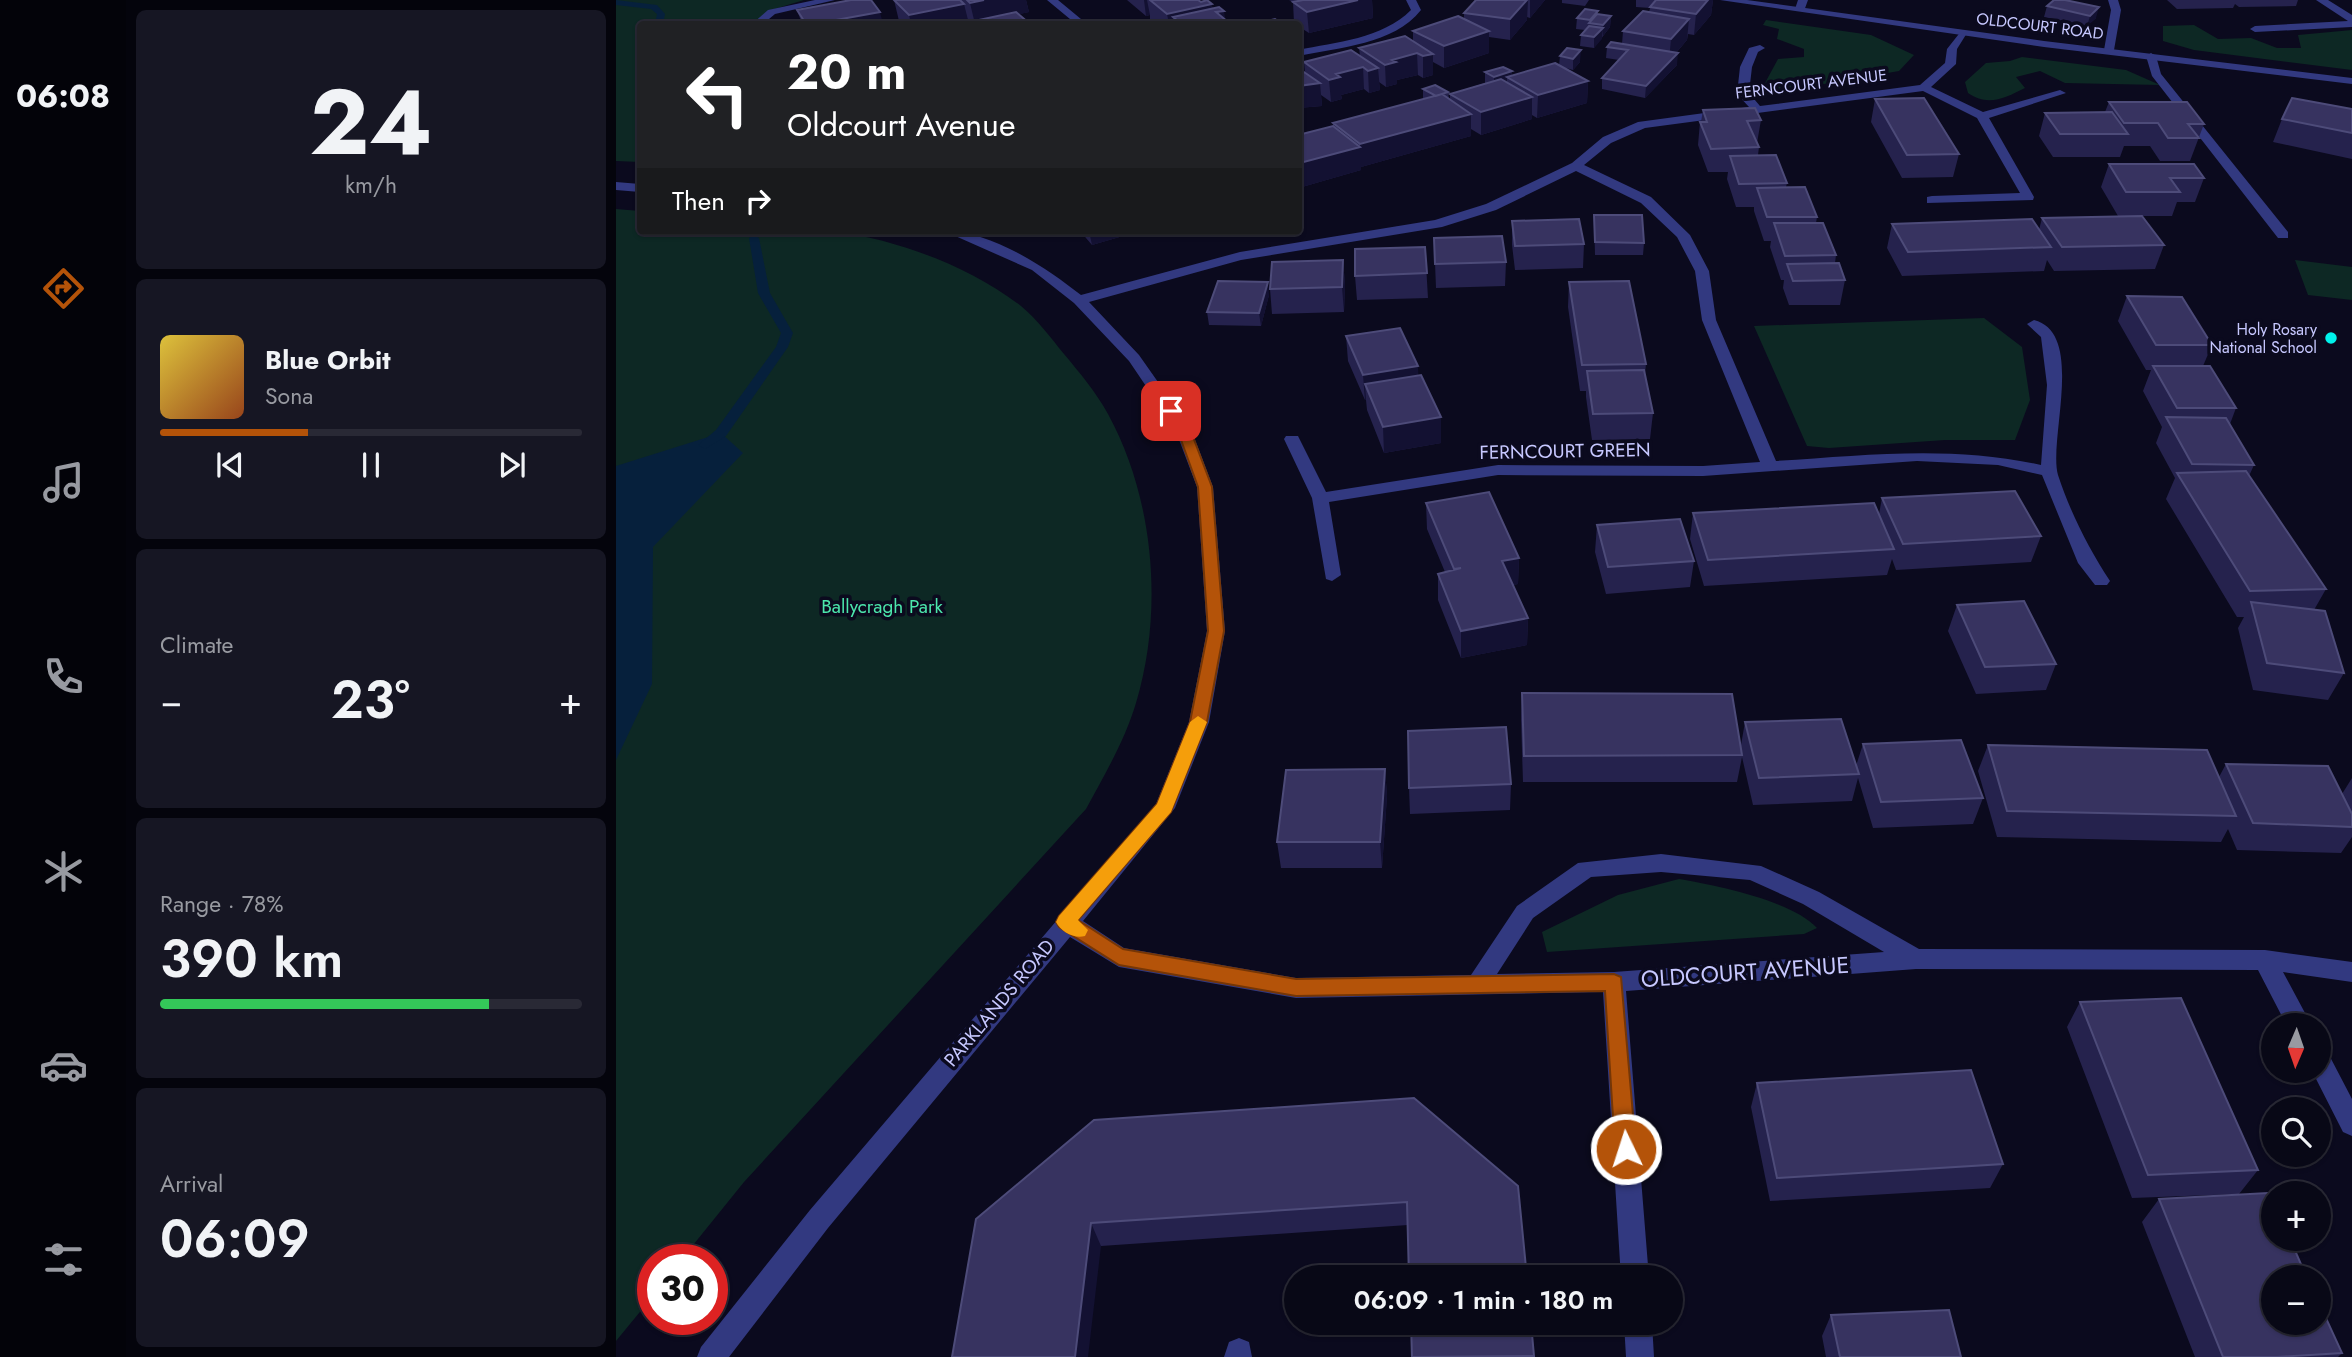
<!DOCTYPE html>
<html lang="en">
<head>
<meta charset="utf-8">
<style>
	:root { --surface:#080816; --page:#161623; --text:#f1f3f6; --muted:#989aa1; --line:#292935; --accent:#b45309 }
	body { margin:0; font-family:Jost,sans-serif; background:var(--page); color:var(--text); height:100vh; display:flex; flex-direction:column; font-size:26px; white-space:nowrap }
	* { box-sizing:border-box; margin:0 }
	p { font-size:23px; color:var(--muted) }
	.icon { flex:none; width:38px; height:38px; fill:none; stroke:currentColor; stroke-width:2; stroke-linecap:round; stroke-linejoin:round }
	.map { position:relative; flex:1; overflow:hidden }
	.details { display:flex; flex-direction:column; gap:10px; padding:10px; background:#04040c; width:490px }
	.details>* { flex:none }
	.banner { position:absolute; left:21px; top:21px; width:665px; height:214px; border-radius:7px; box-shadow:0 2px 5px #0004,0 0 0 2px var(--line); background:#202124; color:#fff; overflow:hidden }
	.needle { width:46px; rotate:182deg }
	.tools { position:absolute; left:1645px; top:1013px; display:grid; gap:14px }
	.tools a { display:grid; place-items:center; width:70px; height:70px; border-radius:50%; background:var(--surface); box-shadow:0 2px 5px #0004,0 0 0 2px var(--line); font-size:35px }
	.speed { position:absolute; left:21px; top:1244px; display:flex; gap:14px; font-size:35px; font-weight:700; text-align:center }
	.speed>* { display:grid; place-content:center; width:91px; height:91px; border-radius:50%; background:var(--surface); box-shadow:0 2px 5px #0004,0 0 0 2px var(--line); line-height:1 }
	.speed .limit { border:10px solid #d22; background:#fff; color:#111 }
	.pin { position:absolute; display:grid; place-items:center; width:60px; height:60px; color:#fff; margin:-30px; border-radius:14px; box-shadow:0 4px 10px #0006 }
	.me { position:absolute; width:77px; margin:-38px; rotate:356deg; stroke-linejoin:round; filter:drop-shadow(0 0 5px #0008) }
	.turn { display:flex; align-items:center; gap:24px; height:147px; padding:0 35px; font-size:32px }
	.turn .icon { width:91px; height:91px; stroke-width:2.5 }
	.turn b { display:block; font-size:49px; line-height:60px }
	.then { display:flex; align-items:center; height:66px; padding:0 35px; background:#0003; gap:14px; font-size:26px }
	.big { font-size:52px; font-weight:600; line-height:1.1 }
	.details .card { flex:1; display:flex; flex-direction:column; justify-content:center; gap:10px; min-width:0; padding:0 24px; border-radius:10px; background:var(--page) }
	.details .dial { align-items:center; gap:0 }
	.dial b { font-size:91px; line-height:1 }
	.song { display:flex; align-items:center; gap:21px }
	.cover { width:84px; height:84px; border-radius:10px; background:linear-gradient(135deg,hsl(50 70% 55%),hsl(20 70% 35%)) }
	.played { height:7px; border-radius:4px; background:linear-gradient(90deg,var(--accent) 35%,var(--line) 35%) }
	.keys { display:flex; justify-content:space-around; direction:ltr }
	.heat { display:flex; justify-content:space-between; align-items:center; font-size:38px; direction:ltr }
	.charge { height:10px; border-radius:5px; background:linear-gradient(90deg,#34c759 78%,var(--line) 0) }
	.trip { position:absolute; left:668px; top:1265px; width:399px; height:70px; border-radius:35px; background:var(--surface); box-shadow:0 2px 5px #0004,0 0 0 2px var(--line); font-weight:600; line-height:70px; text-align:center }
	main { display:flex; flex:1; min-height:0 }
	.menu { display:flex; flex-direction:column; width:126px; justify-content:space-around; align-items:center; background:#030309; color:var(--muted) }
	.menu .icon { width:49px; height:49px }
	.menu .selected { color:var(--accent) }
	.menu b { font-size:32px; color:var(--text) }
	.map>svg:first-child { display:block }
	.green { fill:#0d2824 }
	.water { fill:#06203c }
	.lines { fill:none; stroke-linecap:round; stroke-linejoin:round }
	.stream { fill:#06203c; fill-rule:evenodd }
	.service { fill:#323980; fill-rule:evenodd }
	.minor { fill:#323980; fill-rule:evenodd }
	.tertiary { fill:#323980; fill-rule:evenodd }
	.wall { fill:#25224d }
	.shaded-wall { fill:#131132 }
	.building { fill:#373360; stroke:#4d4b79; stroke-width:2 }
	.route { fill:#b45309; stroke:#753606; stroke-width:2 }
	.slow { fill:#f59e0b }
	.poi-dot { fill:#00f2ec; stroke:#0b0a1e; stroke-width:2.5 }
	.labels { text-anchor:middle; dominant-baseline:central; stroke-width:7; stroke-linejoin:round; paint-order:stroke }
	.far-street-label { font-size:16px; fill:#c7c8ff; stroke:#0b0a1e }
	.far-poi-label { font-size:16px; fill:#c7c8ff; stroke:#0b0a1e; text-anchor:end }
	.street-label { font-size:19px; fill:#c7c8ff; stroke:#0b0a1e }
	.park-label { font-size:19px; fill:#4ce6ac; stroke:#0b0a1e }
	.near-street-label { font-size:23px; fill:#c7c8ff; stroke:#0b0a1e }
</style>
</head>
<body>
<main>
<nav class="menu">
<b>06:08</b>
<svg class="icon selected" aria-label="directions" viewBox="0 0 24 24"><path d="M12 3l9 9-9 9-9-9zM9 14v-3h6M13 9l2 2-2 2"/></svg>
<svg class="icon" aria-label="music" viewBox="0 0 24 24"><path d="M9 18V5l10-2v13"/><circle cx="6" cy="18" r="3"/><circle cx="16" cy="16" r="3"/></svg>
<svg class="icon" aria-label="phone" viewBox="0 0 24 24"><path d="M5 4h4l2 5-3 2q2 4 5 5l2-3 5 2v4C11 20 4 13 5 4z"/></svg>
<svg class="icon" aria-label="climate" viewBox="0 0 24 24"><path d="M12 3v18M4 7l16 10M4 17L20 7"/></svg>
<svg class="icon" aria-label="car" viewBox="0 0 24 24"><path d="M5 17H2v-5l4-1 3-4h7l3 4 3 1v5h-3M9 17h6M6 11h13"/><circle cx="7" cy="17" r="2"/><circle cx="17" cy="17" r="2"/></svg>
<svg class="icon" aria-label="filters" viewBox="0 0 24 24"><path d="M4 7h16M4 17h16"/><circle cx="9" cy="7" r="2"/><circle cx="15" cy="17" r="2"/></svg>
</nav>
<section class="details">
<div class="card dial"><b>24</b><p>km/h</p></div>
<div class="card">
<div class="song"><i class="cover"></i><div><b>Blue Orbit</b><p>Sona</p></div></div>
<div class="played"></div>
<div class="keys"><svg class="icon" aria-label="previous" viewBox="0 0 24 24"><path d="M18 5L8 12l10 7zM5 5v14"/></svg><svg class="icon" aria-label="pause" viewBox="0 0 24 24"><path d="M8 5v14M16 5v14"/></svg><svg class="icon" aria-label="next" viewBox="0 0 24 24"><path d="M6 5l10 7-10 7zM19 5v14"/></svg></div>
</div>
<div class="card"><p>Climate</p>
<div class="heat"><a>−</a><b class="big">23°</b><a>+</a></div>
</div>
<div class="card"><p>Range · 78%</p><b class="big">390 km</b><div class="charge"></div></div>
<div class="card"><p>Arrival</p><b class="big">06:09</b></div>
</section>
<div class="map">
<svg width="1736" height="1357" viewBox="0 0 1736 1357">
	<rect width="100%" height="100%" fill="#0b0a1e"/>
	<!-- green -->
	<path class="green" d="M0 0H188L152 11 137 24H24V162L0 161Z
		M1150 20 1255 35 1298 55 1283 71 1162 92 1149 83 1162 59 1188 57V49L1161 39 1163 29 1147 25Z
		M1578 25 1602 39 1635 38 1661 48H1685L1682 35 1736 30V70L1578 50 1547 41V26Z
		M1406 57 1510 70 1544 85 1449 83 1424 71 1400 77 1409 88C1389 98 1372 107 1352 93L1349 82 1370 63 1394 61Z
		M0 209 24 211V231H219C284 241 353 266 405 306 421 319 435 338 448 354 463 372 480 392 492 414 538 498 548 610 520 703 509 740 489 774 470 809L128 1182 65 1260H37V1296L0 1341Z
		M1679 260 1736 267V300L1692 295Z
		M1368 318 1406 347 1414 400 1399 440H1329L1213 448 1191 446 1138 326Z
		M1063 879C1099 885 1177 901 1201 928L1188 934 931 952 926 932 1002 895Z"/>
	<!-- water -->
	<path class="water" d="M105 433 127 453 37 547 36 684 0 760V466Z"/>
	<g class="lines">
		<!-- stream -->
		<path class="stream" d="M0 0 41 5 49 14 47 24H39L41 14 35 9 0 5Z
			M138 235 143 238 154 293 177 333 172 347 110 436 89 449 82 445 100 430 160 347 165 333 142 293 133 238Z"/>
		<!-- service -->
		<path class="service" d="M1492 0H1502L1505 10 1498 50 1493 53 1488 50 1495 10Z
			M1535 53 1540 56 1545 74 1672 232V238H1662L1536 76 1530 56Z"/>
		<!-- minor -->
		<path class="minor" d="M199 0H219L159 14 147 24H136L152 10Z
			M431 0H442L471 24H460Z
			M790 0H800L805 10C777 45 724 47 682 56V50C720 42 766 39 795 10Z
			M1182 0H1192L1188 11 1179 9Z
			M1700 0H1712L1736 15V27L1639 32 1634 29 1639 26 1732 21Z
			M1346 30 1351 33 1341 49 1340 64 1315 87 1367 112 1444 90 1450 93 1373 118 1418 197 1417 200 1311 203V197L1316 196 1404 193 1361 118 1307 91 1029 128 995 143 968 165 1035 197 1074 235 1093 271 1100 320 1160 461C1249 455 1337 445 1425 465L1431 385 1425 337 1411 324 1418 320C1470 333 1432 440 1442 475 1454 512 1473 549 1494 581L1491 585H1479L1462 563 1426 475 1382 465 1301 461 1087 476 882 475 713 502 725 575 716 581 710 579 696 498 668 439 670 436H682L710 492 882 465 1087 466 1144 462 1086 320 1079 271 1061 237 1025 203 960 171 880 210 826 227 625 260 473 302 523 355 575 429 597 487 609 631 593 722 559 808 467 921 508 948 680 978 855 975 901 906 962 863 1045 854 1145 866 1203 892 1303 949 1649 950 1736 962V982L1667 972 1696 1026H1671L1642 970 1300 969 1010 991 1033 1278H1005L987 992 680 998 503 967 454 937 212 1228 113 1357H81L85 1347 194 1210 540 804 573 722 591 631 581 487 559 429 513 361 458 303 416 270 328 231C376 231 429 267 465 295L624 252 819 220 870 204 956 163 987 137 1022 122 1133 107 1121 94 1124 67 1133 48 1144 45 1149 48 1142 52 1136 67 1133 93 1144 106 1304 85 1329 63 1331 49ZM1045 872 1134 880 1187 904 1268 952 998 972 881 974 917 918 975 877Z
			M0 182 24 184V192L0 190Z
			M1703 1050 1712 1053 1736 1099V1136L1727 1132 1696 1071H1703Z
			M1008 1323H1036L1038 1357H1010Z
			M623 1338 633 1342 636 1357H608L613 1342Z"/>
		<!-- tertiary -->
		<path class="tertiary" d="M1104 0H1131L1428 41 1736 78V84L1428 47Z"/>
	</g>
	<!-- wall -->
	<path class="wall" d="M278 0H410L413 12 403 14 414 24H287L283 21Z
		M511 0H582L597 8 612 22 624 24H542L534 19V15L530 16Z
		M673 0H756L757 18 693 33 682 26V24L678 23 677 2Z
		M860 0H929L914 18 911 17V20L894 40 873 37V53L828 68 817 62V75L807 78 802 75 781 80V84L770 87 763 82 764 90 753 93 748 89 725 95 726 99 715 102 705 95 706 106 682 108V68L689 73 688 62 744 56 743 48 797 41V31L848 19V13Z
		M946 0H973L969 6 946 3Z
		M1020 0H1097L1095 15 1078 35 1072 34 1071 40 1060 53 1061 65 1029 98 986 89V78L1003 60 990 58 991 47 1006 44 1007 31 1033 12 1034 8 1020 7Z
		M1438 0 1480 18 1471 26 1428 17 1431 6Z
		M1551 0H1682L1680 6 1623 7 1619 4 1617 8 1561 9Z
		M181 10 267 24H186Z
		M982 11V15L995 16 994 27 978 48 964 46 965 35 969 30 960 29 961 18Z
		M951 48 964 62 957 70 950 68 972 81 971 103 921 118 916 115V119L865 135 855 129V136L745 167V170L686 187 682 184V135L717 126V123L807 99V89L832 92 833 99 834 100V94L869 83V72L896 76 943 65 944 56Z
		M1259 99 1343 154 1337 177 1286 178 1255 122Z
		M1493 102 1588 124 1574 161H1544L1534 146H1508L1504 157H1437L1423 136 1429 113 1489 112Z
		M1736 109V159L1657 142 1666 119Z
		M1087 110 1145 120 1141 143 1143 147 1142 155 1171 183 1170 187 1201 217 1200 223 1220 255 1219 263 1229 280 1224 305H1173L1167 288 1168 280H1165L1154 247 1155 241H1148L1138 211V207H1120L1111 179 1112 172H1092L1082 145 1084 122H1085Z
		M1493 164 1588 178 1579 202H1561L1556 216H1502L1485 187Z
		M978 215 1028 243 1027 255H979Z
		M1426 218 1548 245 1539 269 1438 271 1431 260 1428 271 1286 276 1271 248 1276 224 1423 230Z
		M896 221 968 244 967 268 899 270 896 245Z
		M464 231H524L476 245Z
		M818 238 890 262 889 286 820 288Z
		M809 247 812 298 741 300 739 276Z
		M727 260 729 285 728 312 656 314 654 289Z
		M953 282 1030 364 1029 374 1037 413 1034 439 976 440 970 397V391H964L952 307Z
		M653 295 645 326 593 325 591 312Z
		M1511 296 1596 345 1587 366 1620 408 1614 424 1638 465 1633 476 1710 589 1698 610 1728 673 1712 700 1637 690 1622 628 1628 617H1621L1550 499 1559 478 1540 443 1546 427 1527 391 1535 370H1530L1502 321Z
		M730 336 803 376 825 417V443L768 453 751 410 750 400H749L732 361Z
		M1266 498 1425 536 1415 562 1280 570 1276 559 1271 575 1088 586 1074 539 1077 513 1263 514Z
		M810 503 903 558 902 584 897 585 912 618 911 645 845 658 822 600V574L829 572 811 529Z
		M981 525 1078 561 1074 587 990 594 979 552Z
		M1341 605 1440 664 1430 690 1360 694 1332 631Z
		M906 693 1125 745 1129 722 1240 766 1247 744 1367 798 1357 824 1257 828 1242 778 1236 801 1137 805 1126 757 1121 782H907L905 720Z
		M1372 745 1603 777 1610 764 1726 794 1736 778V837L1725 853 1621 850 1612 829 1605 842 1381 837 1362 771Z
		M769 769 771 796 766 868H665L661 842Z
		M895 784 894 810 794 814 793 788Z
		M1464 1002 1642 1170 1623 1194 1516 1198 1451 1027Z
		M1141 1083 1387 1164 1374 1188 1154 1201 1135 1107Z
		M798 1098 792 1225 485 1246 360 1219Z
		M1543 1199 1726 1353 1722 1357H1579L1526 1222Z
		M1215 1315 1345 1357H1210L1206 1336Z"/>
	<!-- shaded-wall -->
	<path class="shaded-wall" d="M368 0H410L413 12 359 24 354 3Z
		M528 0H531L534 15 530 16Z
		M742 0H756L757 18 693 33 691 12Z
		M911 0H912L911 20 894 40V19Z
		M914 0H929L914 18Z
		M1092 0H1097L1095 15 1078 35 1080 14Z
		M348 4 353 24H295L293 15Z
		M596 4 599 24 557 17 558 24H553L551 14Z
		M1483 7 1480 18 1471 26 1474 16Z
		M608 11 610 24 600 12Z
		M264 12 267 24H198Z
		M995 16 994 27 987 36V25Z
		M1073 19 1071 40 1053 61 1055 39Z
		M987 28 986 39 978 48V37Z
		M873 31V53L828 68V46Z
		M965 50 964 62 957 70V59Z
		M801 53 802 75 781 80V84L770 87 769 65 776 60Z
		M1062 53 1061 65 1029 98 1030 86Z
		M817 54V75L807 78V56Z
		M747 67 748 89 725 95 726 99 715 102 713 80 720 74Z
		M762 68 764 90 753 93 752 71Z
		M896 71V80L891 77V84L878 88V77Z
		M972 81 971 103 921 118 922 95Z
		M704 83 706 106 682 108V86Z
		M916 97V119L865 135V112Z
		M855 114V136L745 167V170L686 187 684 163 744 147V144Z
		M473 231H524L476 245Z
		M727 260 729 285 728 312 726 287Z
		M652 282 653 295 645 326 643 313Z
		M802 366 803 391 749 384 750 400H749L747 375Z
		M825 417V443L768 453 767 427Z
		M903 558 902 584 886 587V561Z
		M912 618 911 645 845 658V631Z
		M769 769 771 796 766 868 764 842Z
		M475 1223 485 1246 472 1357H459Z"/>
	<!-- building -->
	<path class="building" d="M235 0H255L264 12 198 24H190L181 10Z
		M278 0H344L348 4 293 15Z
		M351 0H368L354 3Z
		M534 0H582L585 2 591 0 596 4 551 14Z
		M687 0H742L691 12 677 2Z
		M860 0H911L894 19 848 13Z
		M1040 0H1092L1080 14 1034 7Z
		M1438 0H1449L1483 7 1474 16 1431 6Z
		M603 7 608 11 600 12 612 22 619 20 624 24H566L557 17Z
		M969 9 982 11 974 20 961 18Z
		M1027 11 1073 19 1055 39 1007 31Z
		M400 12 414 24H355L353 22Z
		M981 14 995 16 987 25 973 23Z
		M842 16 873 31 828 46 797 31Z
		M659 19 667 24H644L642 23Z
		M973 26 987 28 978 37 965 35Z
		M789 36 817 54 807 56 801 53 776 60 780 62 769 65 743 48Z
		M995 42 1062 53 1030 86 986 78 1012 50 991 47Z
		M951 48 965 50 957 59 944 56Z
		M735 50 762 68 752 71 747 67 720 74 724 77 713 80 688 62Z
		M939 63 972 81 922 95 891 77Z
		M887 67 896 71 878 77 869 72Z
		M682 68 704 83 682 86Z
		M885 79 916 97 865 112 834 94Z
		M819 85 832 92 820 96 807 89Z
		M826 94 855 114 744 144 717 123Z
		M1308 98 1343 154 1291 155 1259 99Z
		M1676 98 1736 109V133L1666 119Z
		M1493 102H1571L1588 124H1572L1583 138H1552L1542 123H1508Z
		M1139 108 1145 120 1131 121 1143 147 1095 149 1084 122H1091L1087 110Z
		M1496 112 1512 134H1444L1429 113Z
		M717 126 744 147 684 163 682 162V135Z
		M1160 155 1171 183 1123 184 1114 156Z
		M1493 164H1578L1588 178H1554L1564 192H1510Z
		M1189 187 1201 217H1151L1141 188Z
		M978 215H1026L1028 243 979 242Z
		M1526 216 1548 245 1446 247 1426 218Z
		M963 219 968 244 899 246 896 221Z
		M1416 219 1435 247 1292 252 1276 224Z
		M1158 223H1207L1220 255 1169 256Z
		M886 236 890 262 819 264 818 238Z
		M809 247 811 273 739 276V249Z
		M727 260 726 287 654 289 656 262Z
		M1223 263 1229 280 1177 281 1171 264Z
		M602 281 652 282 643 313 591 312Z
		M1013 281 1030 364 966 365 953 282Z
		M1511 296 1566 297 1596 345H1540Z
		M784 328 802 366 747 375 730 336Z
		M1537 366H1594L1620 408H1561Z
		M1028 370 1037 413 977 414 971 371Z
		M805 375 825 417 767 427 749 384Z
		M1550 417 1610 418 1638 465 1576 464Z
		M1630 471 1710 589 1634 591 1561 473Z
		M1399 491 1425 536 1287 544 1266 498Z
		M873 492 903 558 886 561 912 618 845 631 822 574 845 568 838 569 810 503Z
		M1258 503 1278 549 1092 560 1077 513Z
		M1064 519 1078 561 992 567 981 525Z
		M1408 601 1440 664 1369 667 1341 605Z
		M1635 602 1709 611 1728 673 1651 663Z
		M906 693 1116 694 1126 755 908 756Z
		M1225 719 1243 774 1143 778 1129 722Z
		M890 727 895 784 793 788 792 731Z
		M1345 740 1367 798 1265 802 1247 744Z
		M1372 745 1591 750 1620 816 1391 811Z
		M1610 764 1712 766 1736 814V827L1637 823Z
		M769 769 764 842H661L670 770Z
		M1565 998 1642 1170 1532 1175 1464 1002Z
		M1355 1070 1387 1164 1161 1178 1141 1083Z
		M798 1098 902 1186 911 1278H793L791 1202 475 1223 459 1357H336L360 1219 478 1120Z
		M1652 1193 1657 1203V1239H1674L1691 1278H1657V1323H1703V1303L1726 1353 1661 1357H1607L1543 1199Z
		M1333 1310 1345 1357H1224L1215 1315Z
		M795 1323H915L918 1356 796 1357Z"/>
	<!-- route -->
	<path class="route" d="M551 409H560L574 429 596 487 608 631 591 722 555 812 462 920 507 949 680 979 998 974 1005 977 1020 1149 1017 1156 1010 1159 1002 1156 999 1149 989 991 680 996 503 965 443 927 440 922 443 916 541 804 574 722 592 631 582 487 561 429 549 411Z"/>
	<!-- slow -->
	<path class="slow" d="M582 716 591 722 555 812 462 920 472 930 469 936C458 939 445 932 440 922L443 916 541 804 574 722Z"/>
	<!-- markers -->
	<circle class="poi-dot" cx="1715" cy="338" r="7"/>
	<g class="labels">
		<!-- far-street labels -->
		<g class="far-street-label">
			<text transform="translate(1424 26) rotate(7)">OLDCOURT ROAD</text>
			<text transform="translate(1195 84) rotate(-7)">FERNCOURT AVENUE</text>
		</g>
		<!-- far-poi labels -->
		<g class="far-poi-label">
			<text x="1701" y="329">Holy Rosary<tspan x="1701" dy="18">National School</tspan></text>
		</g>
		<!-- street labels -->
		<g class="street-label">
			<text transform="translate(949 451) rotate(-1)">FERNCOURT GREEN</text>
			<text transform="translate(383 1003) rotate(-50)">PARKLANDS ROAD</text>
		</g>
		<!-- park labels -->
		<g class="park-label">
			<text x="266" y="606">Ballycragh Park</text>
		</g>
		<!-- near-street labels -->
		<g class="near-street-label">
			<text transform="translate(1129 972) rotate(-4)">OLDCOURT AVENUE</text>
		</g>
	</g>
</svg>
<div class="tools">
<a><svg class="needle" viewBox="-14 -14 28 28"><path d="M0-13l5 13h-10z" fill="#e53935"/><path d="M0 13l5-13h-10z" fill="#989aa1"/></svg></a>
<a><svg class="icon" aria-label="search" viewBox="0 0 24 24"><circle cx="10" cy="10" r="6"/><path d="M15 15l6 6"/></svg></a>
<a>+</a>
<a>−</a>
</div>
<div class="speed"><div class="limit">30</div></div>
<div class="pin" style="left:555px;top:411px;background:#d93025"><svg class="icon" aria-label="arrive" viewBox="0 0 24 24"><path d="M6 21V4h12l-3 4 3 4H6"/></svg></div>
<svg class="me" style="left:1010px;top:1149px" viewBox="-20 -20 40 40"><circle r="17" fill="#b45309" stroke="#fff" stroke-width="3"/><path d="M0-11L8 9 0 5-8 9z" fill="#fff"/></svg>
<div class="trip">06:09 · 1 min · 180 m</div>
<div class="banner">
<div class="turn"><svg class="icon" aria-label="left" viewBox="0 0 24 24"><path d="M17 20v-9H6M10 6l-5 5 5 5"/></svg><div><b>20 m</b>Oldcourt Avenue</div></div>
<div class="then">Then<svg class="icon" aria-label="right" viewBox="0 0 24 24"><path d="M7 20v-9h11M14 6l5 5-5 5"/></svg></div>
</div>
</div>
</main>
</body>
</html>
